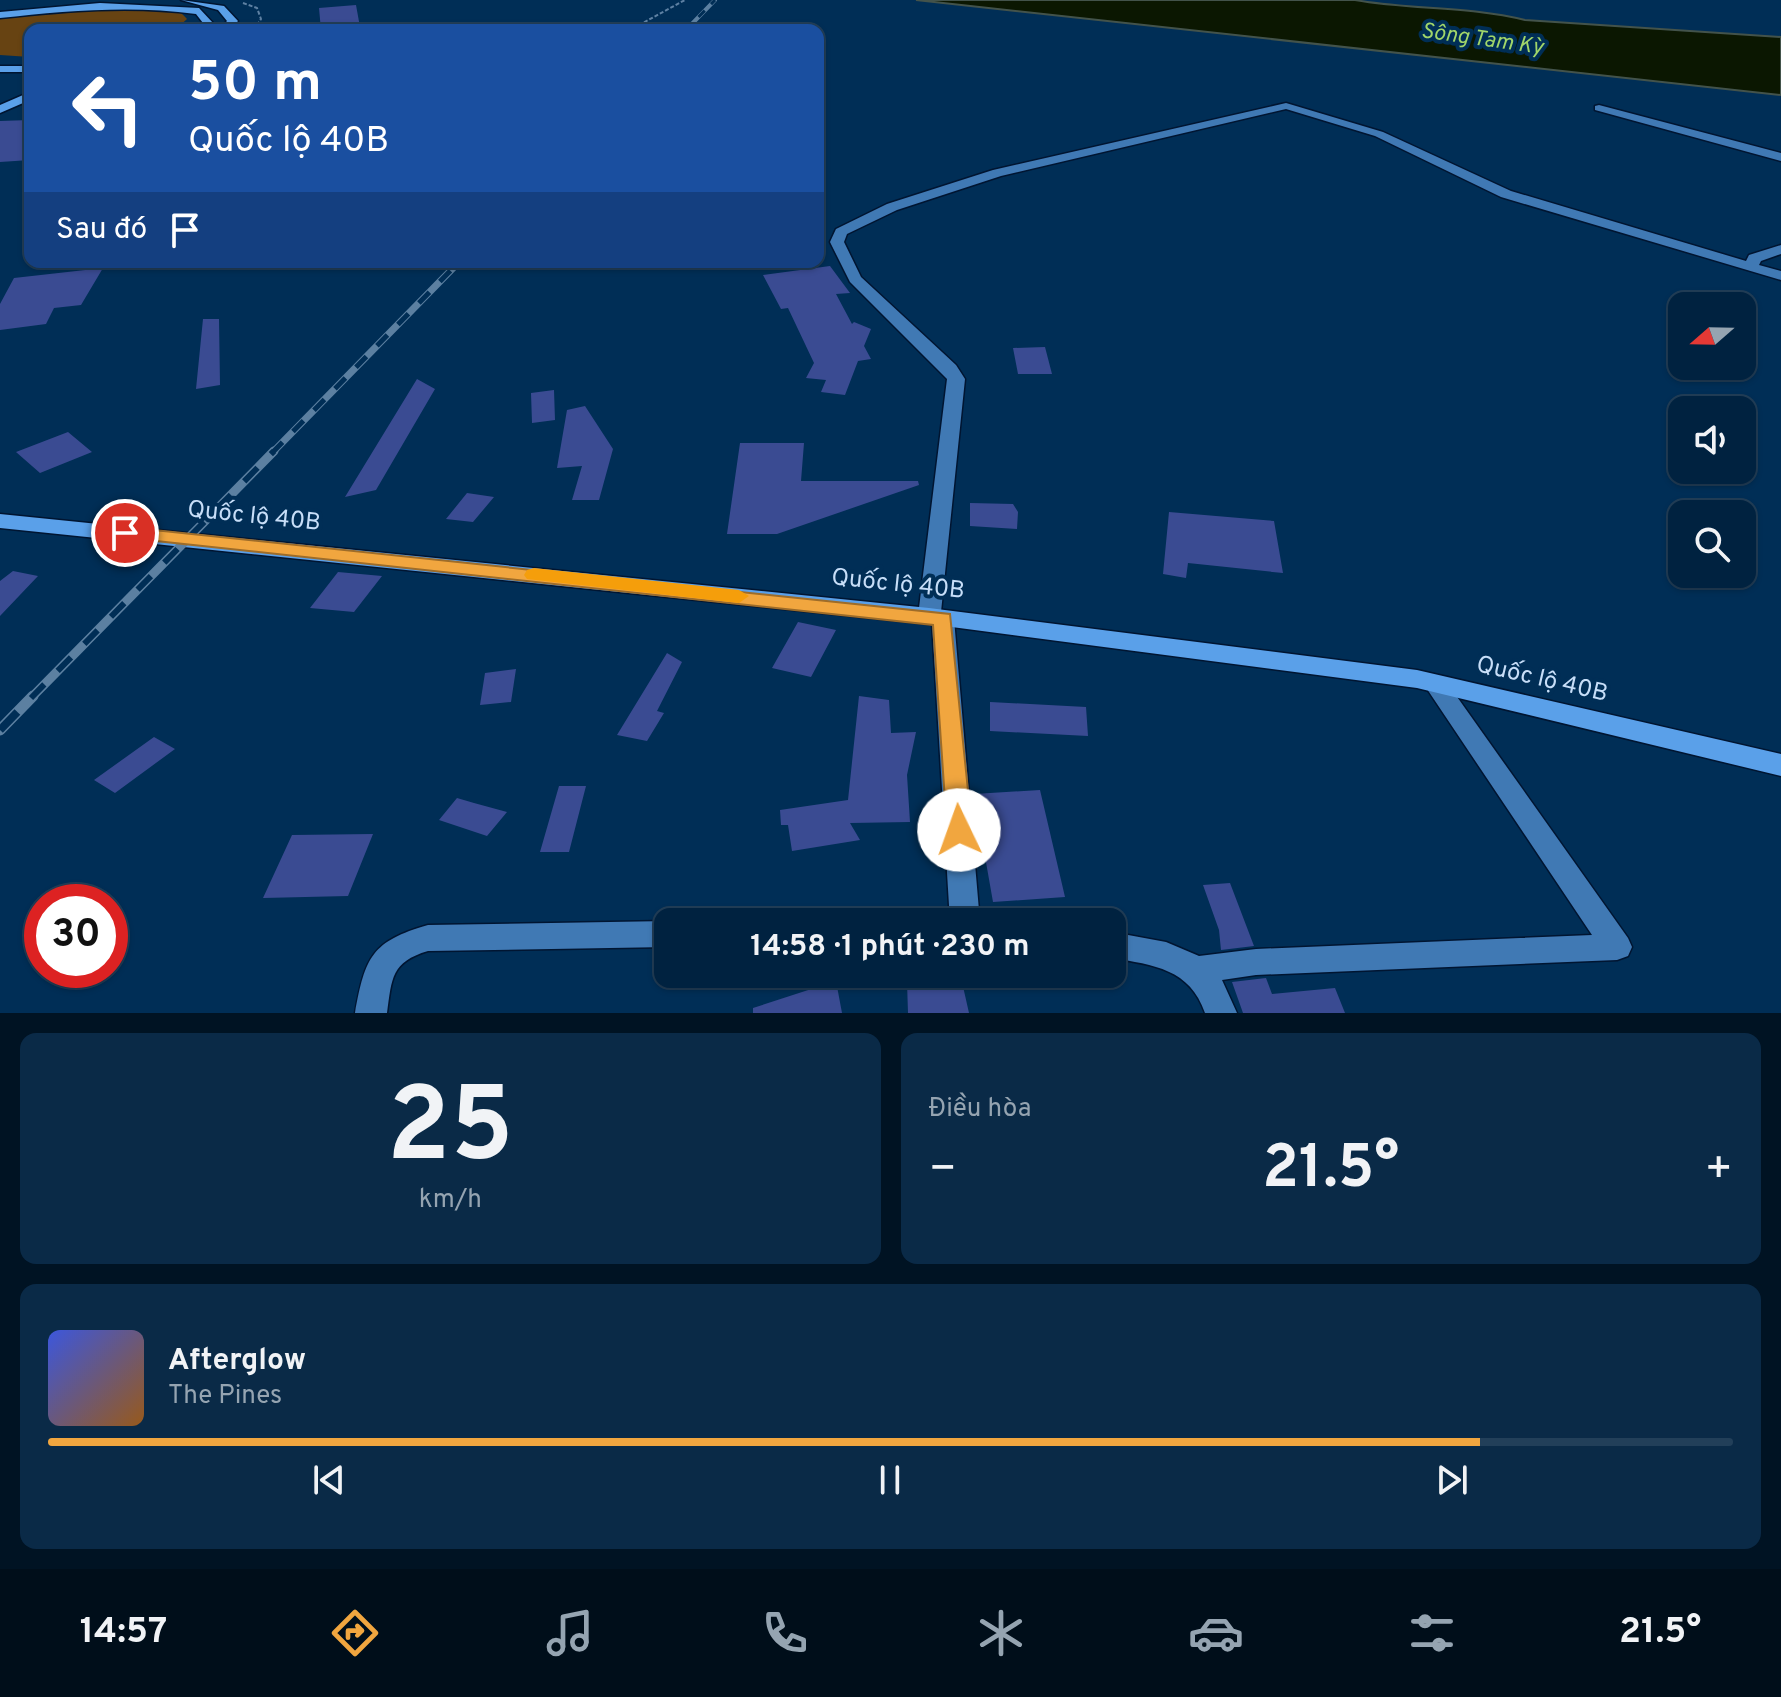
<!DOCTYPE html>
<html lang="vi">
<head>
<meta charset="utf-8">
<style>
	:root { --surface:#002240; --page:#0a2a47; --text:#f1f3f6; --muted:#95a4b1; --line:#223f59; --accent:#f1a63f }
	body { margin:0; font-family:Overpass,sans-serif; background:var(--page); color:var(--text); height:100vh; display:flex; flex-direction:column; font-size:30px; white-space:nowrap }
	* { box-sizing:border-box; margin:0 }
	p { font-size:26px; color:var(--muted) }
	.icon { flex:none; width:44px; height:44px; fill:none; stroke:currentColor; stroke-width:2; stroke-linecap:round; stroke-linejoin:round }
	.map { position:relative; height:1013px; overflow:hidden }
	.details { display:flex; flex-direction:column; gap:20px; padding:20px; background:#001323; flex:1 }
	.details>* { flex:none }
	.top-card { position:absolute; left:24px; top:24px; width:800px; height:244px; border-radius:16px; box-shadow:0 2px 6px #0004,0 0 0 2px var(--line); background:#1a4fa0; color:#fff; overflow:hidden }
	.needle { width:52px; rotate:250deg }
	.fabs { position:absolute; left:1668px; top:292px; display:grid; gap:16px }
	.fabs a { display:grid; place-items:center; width:88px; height:88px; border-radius:16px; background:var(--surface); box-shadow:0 2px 6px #0004,0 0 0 2px var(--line); font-size:40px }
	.speed { position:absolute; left:24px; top:884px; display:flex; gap:16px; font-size:40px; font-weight:700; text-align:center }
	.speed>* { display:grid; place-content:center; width:104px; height:104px; border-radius:50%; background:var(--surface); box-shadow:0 2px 6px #0004,0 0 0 2px var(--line); line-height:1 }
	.speed .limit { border:12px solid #d22; background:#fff; color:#111 }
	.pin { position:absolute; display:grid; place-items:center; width:68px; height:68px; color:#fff; margin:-34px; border:4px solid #fff; border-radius:50%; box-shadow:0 2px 8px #0007 }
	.me { position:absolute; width:88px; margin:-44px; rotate:357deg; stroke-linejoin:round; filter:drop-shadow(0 0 6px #0008) }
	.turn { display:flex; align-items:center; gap:28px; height:168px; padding:0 32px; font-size:36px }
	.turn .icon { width:104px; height:104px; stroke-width:2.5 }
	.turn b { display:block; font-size:56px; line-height:68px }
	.then { display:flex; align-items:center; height:76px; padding:0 32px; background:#0003; gap:16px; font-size:30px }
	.big { font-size:60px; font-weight:700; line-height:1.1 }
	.details .tile { flex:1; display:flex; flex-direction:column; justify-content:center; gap:12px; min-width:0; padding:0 28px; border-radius:16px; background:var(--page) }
	.details .dial { align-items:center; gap:0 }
	.dial b { font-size:104px; line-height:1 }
	.song { display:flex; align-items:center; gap:24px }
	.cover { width:96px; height:96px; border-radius:12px; background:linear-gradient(135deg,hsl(230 70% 55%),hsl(30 70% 35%)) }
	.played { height:8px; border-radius:4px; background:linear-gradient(90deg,var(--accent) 85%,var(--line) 85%) }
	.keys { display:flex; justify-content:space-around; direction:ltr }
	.heat { display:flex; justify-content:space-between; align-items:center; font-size:44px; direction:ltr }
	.details .tiles { flex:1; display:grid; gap:20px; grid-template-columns:1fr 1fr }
	.tile:last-child { grid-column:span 2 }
	.trip { position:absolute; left:654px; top:908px; width:472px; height:80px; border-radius:16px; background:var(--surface); box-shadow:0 2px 6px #0004,0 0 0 2px var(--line); font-weight:700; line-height:80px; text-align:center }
	.menu { display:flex; height:128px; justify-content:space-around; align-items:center; background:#000e1a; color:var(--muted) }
	.menu .icon { width:56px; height:56px }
	.menu .active { color:var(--accent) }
	.menu b { font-size:36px; color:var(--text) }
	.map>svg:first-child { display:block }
	.green { fill:#674312 }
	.water { fill:#0b1701; stroke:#43534b; stroke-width:2 }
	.building { fill:#3a4b92 }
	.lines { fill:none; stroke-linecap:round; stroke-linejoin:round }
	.minor-casing { stroke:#001531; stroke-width:3 }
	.trunk-casing { stroke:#001531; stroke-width:3 }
	.path { stroke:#5e81a3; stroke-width:2; stroke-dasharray:4 2; stroke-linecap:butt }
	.minor { fill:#4079b4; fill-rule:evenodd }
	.trunk { fill:#5aa0e9; fill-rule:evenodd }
	.rail-far3-casing { stroke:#5c80a1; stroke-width:4 }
	.rail-far2-casing { stroke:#5c80a1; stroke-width:7 }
	.rail-far1-casing { stroke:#5c80a1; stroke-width:9 }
	.rail-casing { stroke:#5c80a1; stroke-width:11 }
	.rail-far3 { stroke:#002e56; stroke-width:3; stroke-dasharray:9; stroke-linecap:butt }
	.rail-far2 { stroke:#002e56; stroke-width:5; stroke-dasharray:15; stroke-linecap:butt }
	.rail-far1 { stroke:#002e56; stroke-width:6; stroke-dasharray:19; stroke-linecap:butt }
	.rail { stroke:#002e56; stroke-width:8; stroke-dasharray:25; stroke-linecap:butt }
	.route { fill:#f1a63f; stroke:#9d6c29; stroke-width:2 }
	.slow { fill:#f59e0b }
	.labels { text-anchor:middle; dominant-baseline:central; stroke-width:8; stroke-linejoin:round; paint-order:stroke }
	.far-water-label { font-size:22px; font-style:italic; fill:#a1d66a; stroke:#002e56 }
	.street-label { font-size:24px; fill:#c7def8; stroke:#002e56 }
</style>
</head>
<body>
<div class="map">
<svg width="1781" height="1013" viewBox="0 0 1781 1013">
	<rect width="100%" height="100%" fill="#002e56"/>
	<!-- green -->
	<path class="green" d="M114 5C136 5 174 0 187 19L175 30H30V57L0 55V15Z"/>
	<!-- water -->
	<path class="water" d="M916 0H1355C1412 10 1469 6 1525 20L1781 37V95Z"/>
	<!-- building -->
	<path class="building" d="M356 5 360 27 321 30 319 8Z
		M30 120V160L0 162V121Z
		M830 266 850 293 836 294 852 324 854 322 871 329 864 346 871 359 858 361 845 395 821 392 826 380 806 378 814 363 788 308 781 309 763 275Z
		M103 268 81 305 54 308 46 324 0 330V304L14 278Z
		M203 319H219L220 385 196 389Z
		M1045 347 1052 374H1018L1013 348Z
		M417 379 435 389 376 490 345 497Z
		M554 390 555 420 532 423 531 393Z
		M585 406 613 449 599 500H572L582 466 557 468 567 410Z
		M68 432 92 452 40 473 16 452Z
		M740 443H804L801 481H918L919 485 777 534H727Z
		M467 493 494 497 473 522 446 519Z
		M970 503 1013 504 1018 512 1017 529 970 526Z
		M1169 512 1274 521 1283 573 1188 563 1186 578 1163 574Z
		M13 571 38 576 0 616V581Z
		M338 572 382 576 354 612 310 608Z
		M798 622 836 630 811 677 772 668Z
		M667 653 682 662 657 711 664 713 647 741 617 735Z
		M516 669 511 702 480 705 485 673Z
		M859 696 889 700 891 733 916 732 907 775 910 822 850 823 860 840 792 851 788 825H781L780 810 848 800Z
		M990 702 1086 707 1088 736 990 731Z
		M154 737 175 749 115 793 94 780Z
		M559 786H586L569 852H540Z
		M1040 790 1065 897 993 902 974 794Z
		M457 798 474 803 507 812 487 836 439 820Z
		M373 834 348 896 263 898 292 835Z
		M1230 883 1254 946 1221 950 1219 930 1203 885Z
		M1266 978 1272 994 1335 988 1345 1013H1243L1232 982Z
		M836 981 842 1013H753V1008Z
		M907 982H962L969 1013H908Z"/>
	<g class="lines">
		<defs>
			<path id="minor" d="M1286 103 1383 132 1511 191 1746 261 1749 255 1781 245V254L1761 261 1759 265 1781 271V280L1501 197 1375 136 1286 109 1001 176 897 210 847 234 844 242 861 277 956 365 965 379 941 612 951 614 954 619 980 922H950L932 623 921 621 918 616 947 379 850 282 830 242 836 229 887 204 993 170Z
				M1599 105 1781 153V161L1595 110V106Z
				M1435 675 1443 677 1628 938 1632 947 1628 956 1617 960 1256 975 1222 980 1237 1013H1205C1190 969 1154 965 1112 958V932L1166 942 1199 956 1256 949 1592 935 1427 689 1423 683 1427 677Z
				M668 921V947L428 951C391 962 392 978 387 1013H355C365 957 372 941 428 925Z"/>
			<path id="trunk" d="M181 0 224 6 238 21 230 30H219L227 21 218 10Z
				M100 3 199 8 213 23 207 30H196L203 23 196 14C130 5 65 11 0 18V12Z
				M0 66H30V72H0Z
				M30 92V100L0 113V105Z
				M0 514 929 608 1417 670 1781 754V776L1417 688 929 624 0 528Z"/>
		</defs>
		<!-- minor casing -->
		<use href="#minor" class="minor-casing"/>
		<!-- trunk casing -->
		<use href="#trunk" class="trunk-casing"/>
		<!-- path -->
		<path class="path" d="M243 3 257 8 261 19 254 30
			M609 30 641 24 685 0"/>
		<!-- minor -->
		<use href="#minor" class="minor"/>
		<!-- trunk -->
		<use href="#trunk" class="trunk"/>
		<defs>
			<path id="rail-far3" d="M686 30 715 0"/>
			<path id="rail-far2" d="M272 453 459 262"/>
			<path id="rail-far1" d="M31 698 274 451"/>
			<path id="rail" d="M0 730 33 696"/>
		</defs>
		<!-- rail-far3 casing -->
		<use href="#rail-far3" class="rail-far3-casing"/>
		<!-- rail-far2 casing -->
		<use href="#rail-far2" class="rail-far2-casing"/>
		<!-- rail-far1 casing -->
		<use href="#rail-far1" class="rail-far1-casing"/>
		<!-- rail casing -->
		<use href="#rail" class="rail-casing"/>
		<!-- rail-far3 -->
		<use href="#rail-far3" class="rail-far3"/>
		<!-- rail-far2 -->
		<use href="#rail-far2" class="rail-far2"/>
		<!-- rail-far1 -->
		<use href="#rail-far1" class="rail-far1"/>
		<!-- rail -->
		<use href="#rail" class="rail"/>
	</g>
	<!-- route -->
	<path class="route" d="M125 527 950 614 972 830 968 837 959 840 951 837 947 830 933 625 119 537V529Z"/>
	<!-- slow -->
	<path class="slow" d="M534 568 739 590 749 596 739 603 527 579 524 575 527 570Z"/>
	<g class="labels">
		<!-- far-water labels -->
		<g class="far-water-label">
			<text transform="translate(1482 40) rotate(8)">Sông Tam Kỳ</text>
		</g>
		<!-- street labels -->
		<g class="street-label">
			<text transform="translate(254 517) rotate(6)">Quốc lộ 40B</text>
			<text transform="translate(898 585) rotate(6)">Quốc lộ 40B</text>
			<text transform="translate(1542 680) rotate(13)">Quốc lộ 40B</text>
		</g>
	</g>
</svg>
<div class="fabs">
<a><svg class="needle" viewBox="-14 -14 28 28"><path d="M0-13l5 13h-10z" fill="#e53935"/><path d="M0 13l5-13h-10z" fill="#95a4b1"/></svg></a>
<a><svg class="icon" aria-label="sound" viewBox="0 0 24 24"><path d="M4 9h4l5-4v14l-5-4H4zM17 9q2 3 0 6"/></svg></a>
<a><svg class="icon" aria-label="search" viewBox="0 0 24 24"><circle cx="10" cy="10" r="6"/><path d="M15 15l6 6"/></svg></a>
</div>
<div class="speed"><div class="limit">30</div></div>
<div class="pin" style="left:125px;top:533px;background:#d93025"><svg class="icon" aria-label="arrive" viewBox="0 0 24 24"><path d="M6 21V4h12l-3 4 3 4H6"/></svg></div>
<svg class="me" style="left:959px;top:830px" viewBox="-20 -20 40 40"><circle r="19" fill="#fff"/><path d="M0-13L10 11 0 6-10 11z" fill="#f1a63f"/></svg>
<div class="trip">14:58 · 1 phút · 230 m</div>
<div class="top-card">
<div class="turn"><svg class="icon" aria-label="left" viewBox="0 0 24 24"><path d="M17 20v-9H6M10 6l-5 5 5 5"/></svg><div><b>50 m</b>Quốc lộ 40B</div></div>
<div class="then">Sau đó<svg class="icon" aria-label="arrive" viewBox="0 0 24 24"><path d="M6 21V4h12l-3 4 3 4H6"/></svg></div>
</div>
</div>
<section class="details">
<div class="tiles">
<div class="tile dial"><b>25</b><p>km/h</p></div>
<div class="tile"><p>Điều hòa</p>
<div class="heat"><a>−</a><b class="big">21.5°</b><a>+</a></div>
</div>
<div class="tile">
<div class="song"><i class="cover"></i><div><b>Afterglow</b><p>The Pines</p></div></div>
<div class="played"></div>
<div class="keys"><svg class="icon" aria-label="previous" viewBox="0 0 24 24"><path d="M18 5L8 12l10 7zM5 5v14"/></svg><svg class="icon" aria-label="pause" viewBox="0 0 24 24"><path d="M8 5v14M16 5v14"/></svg><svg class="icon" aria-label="next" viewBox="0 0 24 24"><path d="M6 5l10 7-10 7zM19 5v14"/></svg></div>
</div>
</div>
</section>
<nav class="menu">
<b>14:57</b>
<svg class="icon active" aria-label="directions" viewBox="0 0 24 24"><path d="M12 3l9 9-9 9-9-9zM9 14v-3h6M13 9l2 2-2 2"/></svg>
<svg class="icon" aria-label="music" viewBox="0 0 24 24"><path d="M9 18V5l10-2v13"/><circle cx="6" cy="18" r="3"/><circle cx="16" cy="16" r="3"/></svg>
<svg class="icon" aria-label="phone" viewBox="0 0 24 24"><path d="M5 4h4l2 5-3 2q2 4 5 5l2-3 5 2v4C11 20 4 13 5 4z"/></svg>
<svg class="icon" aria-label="climate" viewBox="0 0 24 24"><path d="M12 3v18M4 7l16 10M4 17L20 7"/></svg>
<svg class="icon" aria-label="car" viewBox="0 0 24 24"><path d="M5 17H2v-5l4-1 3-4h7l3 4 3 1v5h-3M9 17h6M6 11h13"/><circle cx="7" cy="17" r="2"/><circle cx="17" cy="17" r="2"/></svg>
<svg class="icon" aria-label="filters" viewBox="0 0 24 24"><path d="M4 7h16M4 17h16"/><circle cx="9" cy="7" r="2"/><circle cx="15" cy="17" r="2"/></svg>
<b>21.5°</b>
</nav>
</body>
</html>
